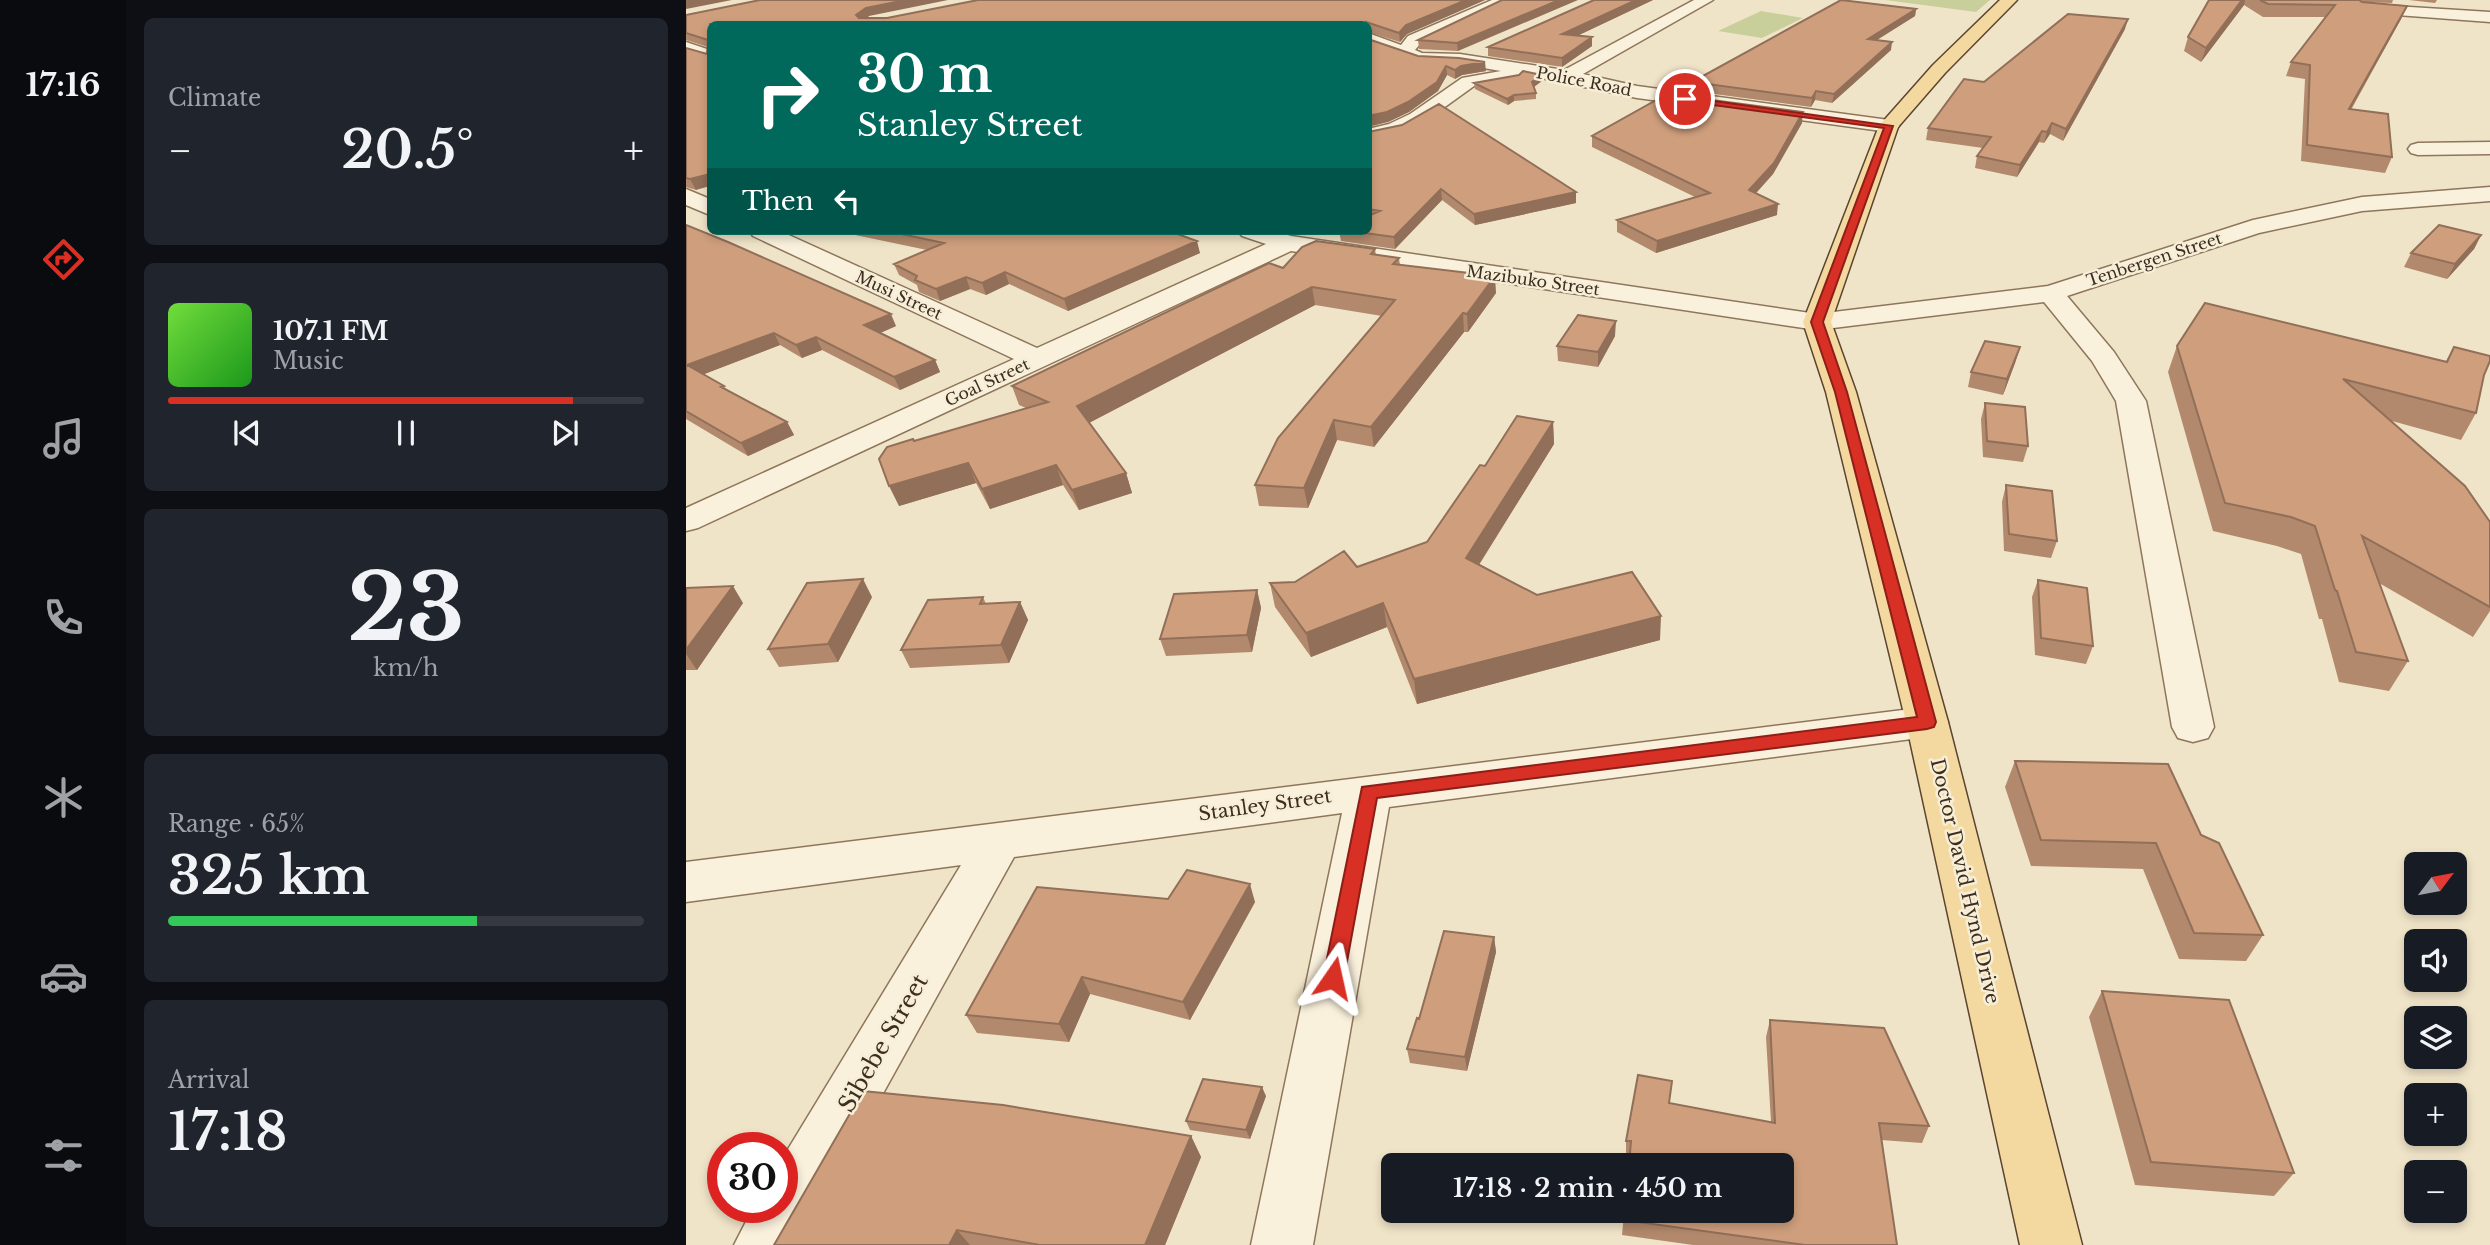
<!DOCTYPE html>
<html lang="en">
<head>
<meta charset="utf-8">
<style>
	:root { --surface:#171b24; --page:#20242c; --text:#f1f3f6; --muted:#9ea1a6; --line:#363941; --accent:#d93025 }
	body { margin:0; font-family:"Libre Baskerville",serif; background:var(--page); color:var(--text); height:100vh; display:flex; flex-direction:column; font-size:26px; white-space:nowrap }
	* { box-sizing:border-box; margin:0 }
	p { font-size:23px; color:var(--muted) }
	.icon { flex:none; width:38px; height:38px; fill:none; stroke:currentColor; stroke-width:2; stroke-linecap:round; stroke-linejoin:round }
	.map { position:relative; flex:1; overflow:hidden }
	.panel { display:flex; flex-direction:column; gap:18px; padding:18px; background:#0d0f14; width:560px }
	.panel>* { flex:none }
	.guide { position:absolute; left:21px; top:21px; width:665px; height:214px; border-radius:10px; box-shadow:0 4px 10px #0003; background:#00695c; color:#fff; overflow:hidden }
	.needle { width:46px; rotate:58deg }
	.tools { position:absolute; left:1718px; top:852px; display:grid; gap:14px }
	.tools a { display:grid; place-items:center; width:63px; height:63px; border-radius:10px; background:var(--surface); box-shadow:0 4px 10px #0003; font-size:35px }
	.speed { position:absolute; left:21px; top:1132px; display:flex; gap:14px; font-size:35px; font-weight:700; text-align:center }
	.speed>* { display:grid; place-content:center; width:91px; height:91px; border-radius:50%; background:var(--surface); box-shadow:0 4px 10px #0003; line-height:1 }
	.speed .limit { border:10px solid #d22; background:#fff; color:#111 }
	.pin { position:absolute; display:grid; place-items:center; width:60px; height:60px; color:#fff; margin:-30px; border:4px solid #fff; border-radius:50%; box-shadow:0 2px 7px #0007 }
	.me { position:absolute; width:77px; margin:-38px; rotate:11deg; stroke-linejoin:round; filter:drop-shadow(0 0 5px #0008) }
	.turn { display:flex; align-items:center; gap:24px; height:147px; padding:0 35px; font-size:32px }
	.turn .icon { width:91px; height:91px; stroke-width:2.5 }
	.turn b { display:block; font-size:49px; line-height:60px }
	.then { display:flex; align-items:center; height:66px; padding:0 35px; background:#0003; gap:14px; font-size:26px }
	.big { font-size:52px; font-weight:600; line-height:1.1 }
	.panel .widget { flex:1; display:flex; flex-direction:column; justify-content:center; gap:10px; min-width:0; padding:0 24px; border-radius:10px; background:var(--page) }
	.panel .dial { align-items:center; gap:0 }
	.dial b { font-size:91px; line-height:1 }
	.song { display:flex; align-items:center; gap:21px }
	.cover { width:84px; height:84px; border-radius:10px; background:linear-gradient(135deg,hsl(100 70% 55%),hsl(120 70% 35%)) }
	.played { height:7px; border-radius:4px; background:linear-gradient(90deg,var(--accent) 85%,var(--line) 85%) }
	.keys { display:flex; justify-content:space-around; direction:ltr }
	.heat { display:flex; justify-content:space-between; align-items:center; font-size:38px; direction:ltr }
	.charge { height:10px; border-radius:5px; background:linear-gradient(90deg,#34c759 65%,var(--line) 0) }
	.trip { position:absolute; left:695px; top:1153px; width:413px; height:70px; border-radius:10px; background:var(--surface); box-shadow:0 4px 10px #0003; font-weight:600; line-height:70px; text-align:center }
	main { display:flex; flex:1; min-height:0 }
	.tabs { display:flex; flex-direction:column; width:126px; justify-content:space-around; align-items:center; background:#090b0e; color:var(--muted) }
	.tabs .icon { width:49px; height:49px }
	.tabs .active { color:var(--accent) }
	.tabs b { font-size:32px; color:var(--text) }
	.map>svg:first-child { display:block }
	.green { fill:#c9cf9b }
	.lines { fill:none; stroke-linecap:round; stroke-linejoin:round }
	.minor-casing { stroke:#8d765c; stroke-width:3 }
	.major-casing { stroke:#5b4430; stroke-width:3 }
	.minor { fill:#faf1dc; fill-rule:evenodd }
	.major { fill:#f3d9a0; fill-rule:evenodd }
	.wall { fill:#b2896c }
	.shaded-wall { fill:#916f58 }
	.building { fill:#cf9f7d; stroke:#916f58; stroke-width:2 }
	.route { fill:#d93025; stroke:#8d1f18; stroke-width:2 }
	.labels { text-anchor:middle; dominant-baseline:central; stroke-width:5; stroke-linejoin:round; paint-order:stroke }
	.far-street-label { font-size:16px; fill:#3d2e20; stroke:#f7eed8 }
	.street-label { font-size:19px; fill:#3d2e20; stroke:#f7eed8 }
	.near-street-label { font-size:23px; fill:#3d2e20; stroke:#f7eed8 }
</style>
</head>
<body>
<main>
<nav class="tabs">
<b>17:16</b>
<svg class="icon active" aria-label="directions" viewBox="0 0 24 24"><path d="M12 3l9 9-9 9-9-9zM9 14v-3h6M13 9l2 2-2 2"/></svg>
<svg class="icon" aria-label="music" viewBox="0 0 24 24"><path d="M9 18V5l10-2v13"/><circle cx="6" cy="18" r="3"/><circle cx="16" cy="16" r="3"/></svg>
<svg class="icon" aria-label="phone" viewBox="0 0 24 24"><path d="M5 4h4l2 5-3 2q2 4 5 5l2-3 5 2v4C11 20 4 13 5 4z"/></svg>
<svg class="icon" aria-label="climate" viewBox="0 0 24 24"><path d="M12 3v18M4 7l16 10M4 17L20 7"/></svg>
<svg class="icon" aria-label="car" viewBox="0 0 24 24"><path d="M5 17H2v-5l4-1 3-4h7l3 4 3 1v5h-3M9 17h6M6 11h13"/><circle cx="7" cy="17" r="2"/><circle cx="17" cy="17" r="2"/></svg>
<svg class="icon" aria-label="filters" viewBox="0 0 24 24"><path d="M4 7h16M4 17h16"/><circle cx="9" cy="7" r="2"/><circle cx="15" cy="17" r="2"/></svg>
</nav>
<section class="panel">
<div class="widget"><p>Climate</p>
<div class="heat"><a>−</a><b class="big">20.5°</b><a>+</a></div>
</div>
<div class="widget">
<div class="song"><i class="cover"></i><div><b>107.1 FM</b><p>Music</p></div></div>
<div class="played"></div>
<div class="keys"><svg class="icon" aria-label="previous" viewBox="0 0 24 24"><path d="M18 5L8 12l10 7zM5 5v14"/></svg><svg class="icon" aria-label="pause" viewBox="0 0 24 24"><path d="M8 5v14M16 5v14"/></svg><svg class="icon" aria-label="next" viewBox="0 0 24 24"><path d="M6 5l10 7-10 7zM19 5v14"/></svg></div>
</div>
<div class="widget dial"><b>23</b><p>km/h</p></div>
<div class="widget"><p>Range · 65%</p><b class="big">325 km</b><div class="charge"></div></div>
<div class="widget"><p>Arrival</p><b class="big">17:18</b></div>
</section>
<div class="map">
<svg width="1804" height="1245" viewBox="0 0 1804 1245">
	<rect width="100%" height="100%" fill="#f0e4c8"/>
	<!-- green -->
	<path class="green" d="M1199 0H1304L1290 12Z
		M1075 11 1117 18 1076 38 1032 31Z"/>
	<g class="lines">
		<defs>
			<path id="minor" d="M806 0H827L734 44 729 50 736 53 774 54 878 70 1008 0H1027L897 74 951 86 1203 120 1210 122 1213 126 1210 130 1203 132 951 98 836 74 833 78 788 86 738 122 716 133 682 141V129L703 124 724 114 776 78 815 71 774 64 734 63 682 44V33L715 45 722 36Z
				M1676 4 1804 12V22L1671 12 1668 9Z
				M0 42 24 50V61L0 53Z
				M1804 142V154L1732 155 1725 153 1722 149 1725 145 1732 143Z
				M1804 187V201L1676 211 1573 233 1381 296 1428 352 1460 401 1528 727 1522 738 1507 742 1492 738 1486 727 1430 401 1406 361 1358 302 1131 330 605 251 12 528 0 531V508L328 359 67 236 63 231H94L351 348 580 244 556 236 552 231H589L605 236 1131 314 1362 286 1567 220 1676 197Z
				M0 189 24 199V215L0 205Z
				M1241 707 1256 711 1262 722 1256 733 1241 737 703 807 627 1245H565L656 813 328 857 113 1245H48L67 1208H96V1159L275 865 0 902V862Z"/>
			<path id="major" d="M1314 0H1331L1259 73 1212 127 1145 322 1170 392 1262 722 1396 1245H1334L1220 722 1140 392 1117 322 1193 126 1247 65Z"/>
		</defs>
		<!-- minor casing -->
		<use href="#minor" class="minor-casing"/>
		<!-- major casing -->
		<use href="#major" class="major-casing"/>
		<!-- minor -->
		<use href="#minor" class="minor"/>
		<!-- major -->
		<use href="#major" class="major"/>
	</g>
	<!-- wall -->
	<path class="wall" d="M292 0H799L721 34 714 42 682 32V24H24L10 190 0 187V48L21 54 22 47 0 40V15L183 16 181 18H201Z
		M816 0 772 51 733 49 732 40Z
		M908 0H967L891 36 906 46 876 67 802 56V47Z
		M1523 0H1707L1706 3 1675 2 1721 6 1715 19 1665 110 1706 157 1699 173 1615 161 1619 79 1600 76 1605 62 1639 17H1577L1558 5 1515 62 1498 51 1502 37Z
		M1723 0H1751L1749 3Z
		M1230 9 1229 16 1191 40 1205 50 1146 103 1129 100 1125 107 1006 91V82Z
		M1439 29 1377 141 1364 134 1358 143 1353 142 1331 177 1289 168 1291 156 1297 148 1240 140 1242 128 1298 82Z
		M732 56 800 71 776 75 769 79 761 75 752 91 723 112 702 122Z
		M856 75V81L848 87 850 93V99L828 101 822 105 789 89 788 83Z
		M1116 123 1087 174 1070 193 1091 215 970 253 931 232V220L1009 197 906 147V136Z
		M682 132 890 192V203L789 225 756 200 709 249 655 241 653 231H682Z
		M0 225 210 326 194 333 249 360 254 372 214 390 136 350 116 358 94 345 18 374 38 386 40 389 101 422 108 435 62 456 0 419Z
		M150 231H497L498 236 514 253 382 311 323 284 300 295 284 289 254 301 233 292 231 285 213 275 208 264 241 250Z
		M1795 235 1788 249 1761 279 1718 267 1725 253Z
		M689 249 690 255 713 258 714 265 810 293 782 332H778L688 447 651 440 622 508 573 506 569 485 696 316 629 305 403 423 440 473 446 493 393 510 377 485 304 509 290 483 213 506 228 441 340 408 333 405 326 386 597 268Z
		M929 336 912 367 872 361 871 346Z
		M1491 346 1760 361 1768 347 1798 375 1790 413 1775 440 1706 421 1804 522V611L1787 637 1693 583 1722 661 1703 691 1653 682 1636 619H1633L1615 554 1591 546 1527 531 1482 372Z
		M1334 347 1329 363 1317 395 1282 387 1285 372Z
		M1299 403 1342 446 1337 462 1297 457 1295 419Z
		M867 422 868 444 793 565 851 595 974 640 731 704 701 627 625 657 589 607 584 583 609 582 671 567 741 542 799 466Z
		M1320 485 1371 541 1365 558 1318 551 1316 502Z
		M1352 580 1407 646 1400 664 1349 655 1346 597Z
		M0 588 57 603 11 670H0Z
		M571 590 575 608 566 652 480 656 474 639Z
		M186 597 152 662 93 667 82 649Z
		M297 597 300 604 334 602 342 620 323 663 224 668 215 650Z
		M1329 761 1515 835 1577 935 1560 961 1493 959 1457 869 1345 866 1319 787Z
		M482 899 569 902 504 1020 404 994 383 1042 291 1033 280 1015Z
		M808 937 810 952 781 1071 724 1063 721 1049Z
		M1416 991 1608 1173 1588 1196 1449 1185 1403 1017Z
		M1084 1020 1243 1126 1236 1143 1195 1140 1211 1245H1007L936 1235 943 1158 940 1157V1141L984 1103 1085 1122 1080 1037Z
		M580 1096 564 1139 504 1130 500 1121Z
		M505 1136 515 1157 479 1245H88Z"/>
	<!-- shaded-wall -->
	<path class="shaded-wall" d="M0 0H46L0 9Z
		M220 0H262L183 16 173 24 170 15 180 8Z
		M780 0H799L721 34 714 42 713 33 720 25Z
		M873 0H892L772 51 771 43Z
		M950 0H967L876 43V34Z
		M1556 0H1559L1558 5 1515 62 1520 48Z
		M1721 6 1715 19 1656 124 1663 109Z
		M1230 9 1229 16 1181 46 1182 39Z
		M1442 19 1439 29 1377 141 1380 129Z
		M906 37V46L876 67V58Z
		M1206 42 1205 50 1146 103 1148 94Z
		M799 62 800 71 776 75 769 79V70L775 66Z
		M760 66 761 75 752 91 723 112 702 122 682 127V116Z
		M856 75V81L846 88V82Z
		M1130 91 1129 100 1125 107 1126 98Z
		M828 95V101L822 105 821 99Z
		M1117 112 1116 123 1087 174 1062 202 1063 190Z
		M1366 123 1364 134 1358 143 1361 132Z
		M1356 131 1353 142 1331 177 1334 165Z
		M24 174V186L10 190 4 179Z
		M755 189 756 200 709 249 708 237Z
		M890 192V203L789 225 788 214Z
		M1092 204 1091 215 970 253 971 241Z
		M487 231H497L498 239 486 232Z
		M1795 235 1788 249 1761 279 1769 264Z
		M511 241 514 253 382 311 378 299Z
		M319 272 323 284 300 295 296 283Z
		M809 276 810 293 782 332 781 314Z
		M280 277 284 289 254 301 250 289Z
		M626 287 629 305 397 426 391 406Z
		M777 313 778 332 688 447 685 427Z
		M205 314 210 326 183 338 178 325Z
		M930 321 929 336 912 367V352Z
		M88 333 94 345 8 378 1 365Z
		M130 337 136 350 116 358 110 345Z
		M1334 347 1329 363 1317 395 1321 379Z
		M249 360 254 372 214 390 208 377Z
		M648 420 651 440 622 508 618 488Z
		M101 422 108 435 62 456 55 443Z
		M867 422 868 444 782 582 780 558Z
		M282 463 290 483 213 506 203 486Z
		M370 465 377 485 304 509 296 489Z
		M440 473 446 493 393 510 386 490Z
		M177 579 186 597 152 662 142 644Z
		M47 586 57 603 11 670 0 654V650Z
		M571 590 575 608 566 652 561 635Z
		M334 602 342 620 323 663 315 645Z
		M697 603 701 627 625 657 620 633Z
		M975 616 974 640 731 704 728 679Z
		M564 884 569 902 504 1020 497 1002Z
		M808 937 810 952 781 1071 779 1057Z
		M396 977 404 994 383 1042 373 1024Z
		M576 1087 580 1096 564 1139 560 1130Z
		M505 1136 515 1157 479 1245H459Z
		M271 1230 284 1245H263Z"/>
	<!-- building -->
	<path class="building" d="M74 0H220L180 8 170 15 173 18H201L292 0H780L720 25 713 33 680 22V24H24V174L4 179 0 178V48L21 54 22 40 0 33V15Z
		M816 0H873L771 43 732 40Z
		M908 0H950L876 34 906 37 876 58 802 47Z
		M1155 0 1230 9 1182 39 1206 42 1148 94 1130 91 1126 98 1006 82Z
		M1523 0H1556L1520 48 1502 37Z
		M1574 0H1673L1676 2 1721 6 1663 109 1702 114 1706 157 1621 145 1624 65 1605 62 1649 5 1582 4Z
		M1382 14 1442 19 1380 129 1366 123 1361 132 1356 131 1334 165 1291 156 1305 137 1242 128 1278 79 1298 82Z
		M682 39 732 56 773 58 799 62 775 66 769 70 760 66 751 82 722 102 701 112 682 116Z
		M837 71 856 75 846 82 850 93 828 95 821 99 788 83 833 75Z
		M981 94 1117 112 1088 163 1063 190 1092 204 971 241 931 220 1024 193 906 136Z
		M753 104 890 192 788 214 755 189 708 237 664 231H682V216L694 211 682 209V132L716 125Z
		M0 225 42 242 205 314 178 325 249 360 208 377 130 337 110 345 88 333 1 365 38 386 35 387 101 422 55 443 0 411Z
		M1753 225 1795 235 1769 264 1725 253Z
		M201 231H487L486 232 511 241 378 299 319 272 296 283 280 277 250 289 229 280 231 276 208 264 258 243Z
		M630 241 689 249 685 254 713 258 707 264 809 276 781 314 777 313 685 427 648 420 618 488 569 485 592 438 709 300 626 287 391 406 440 473 386 490 370 465 296 489 282 463 203 486 193 459 201 447 227 439 228 441 362 402 326 386 583 263 597 268 616 247Z
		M1519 303 1761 362 1768 347 1804 356V361L1798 375 1790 413 1657 379 1779 486 1804 522V607L1676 536 1722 661 1670 652 1651 591 1649 590 1629 526 1605 517 1539 503 1491 346Z
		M892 315 930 321 912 352 871 346Z
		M1299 341 1334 347 1321 379 1285 372Z
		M1299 403 1339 407 1342 446 1301 441Z
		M831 416 867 422 780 558 851 595 946 572 975 616 728 679 697 603 620 633 584 583 609 582 658 551 671 567 741 542 794 465 799 466Z
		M1320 485 1366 491 1371 541 1323 534Z
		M177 579 142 644 82 649 121 583Z
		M1352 580 1401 588 1407 646 1355 638Z
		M47 586 0 650V588Z
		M571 590 561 635 474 639 488 594Z
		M297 597 294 604 334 602 315 645 215 650 242 600Z
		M1329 761 1482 764 1515 835 1533 843 1577 935 1508 933 1470 843 1355 840Z
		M501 870 564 884 497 1002 396 977 373 1024 280 1015 351 887 482 899Z
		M758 931 808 937 779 1057 721 1049 731 1018 733 1019Z
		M1416 991 1543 1000 1608 1173 1465 1162Z
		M1084 1020 1198 1028 1243 1126 1193 1123 1211 1245H1119L937 1220 938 1211H1096V1166H943L945 1141H940L952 1075 986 1081 983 1103 1089 1123Z
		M517 1079 576 1087 560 1130 500 1121Z
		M177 1091 317 1105 505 1136 459 1245H354L271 1230 263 1245H88Z"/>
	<!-- route -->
	<path class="route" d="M999 97 1207 126 1137 322 1161 392 1250 722 1248 727 1241 729 691 798 658 978 655 985 647 988 640 985 637 978 676 787 1231 717 1149 392 1125 322 1198 128 997 101Z"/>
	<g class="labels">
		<!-- far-street labels -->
		<g class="far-street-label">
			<text transform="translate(898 81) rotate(11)">Police Road</text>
			<text transform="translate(1468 259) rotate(-18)">Tenbergen Street</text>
			<text transform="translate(847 280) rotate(8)">Mazibuko Street</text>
			<text transform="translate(213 295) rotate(25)">Musi Street</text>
			<text transform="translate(301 382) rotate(-25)">Goal Street</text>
		</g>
		<!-- street labels -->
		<g class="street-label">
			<text transform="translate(579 805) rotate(-8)">Stanley Street</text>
			<text transform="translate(1279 881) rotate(77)">Doctor David Hynd Drive</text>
		</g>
		<!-- near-street labels -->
		<g class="near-street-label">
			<text transform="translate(197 1043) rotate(-60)">Sibebe Street</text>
		</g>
	</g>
</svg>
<div class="tools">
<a><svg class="needle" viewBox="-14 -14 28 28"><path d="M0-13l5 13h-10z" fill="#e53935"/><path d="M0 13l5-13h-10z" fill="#9ea1a6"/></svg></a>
<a><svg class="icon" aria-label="sound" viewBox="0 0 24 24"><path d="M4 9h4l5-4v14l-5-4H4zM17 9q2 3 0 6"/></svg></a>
<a><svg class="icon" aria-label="layers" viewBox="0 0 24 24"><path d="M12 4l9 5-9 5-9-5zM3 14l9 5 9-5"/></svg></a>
<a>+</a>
<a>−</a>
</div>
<div class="speed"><div class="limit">30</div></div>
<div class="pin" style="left:999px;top:99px;background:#d93025"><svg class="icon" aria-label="arrive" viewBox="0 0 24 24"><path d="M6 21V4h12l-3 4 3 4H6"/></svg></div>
<svg class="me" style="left:647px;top:978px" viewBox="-20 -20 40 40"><path d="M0-17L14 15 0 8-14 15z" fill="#d93025" stroke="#fff" stroke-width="4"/></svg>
<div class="trip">17:18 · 2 min · 450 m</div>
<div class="guide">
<div class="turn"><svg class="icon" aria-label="right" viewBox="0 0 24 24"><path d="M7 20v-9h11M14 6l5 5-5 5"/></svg><div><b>30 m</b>Stanley Street</div></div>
<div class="then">Then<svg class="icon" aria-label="left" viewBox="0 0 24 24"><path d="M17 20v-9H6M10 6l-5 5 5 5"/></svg></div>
</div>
</div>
</main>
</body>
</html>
